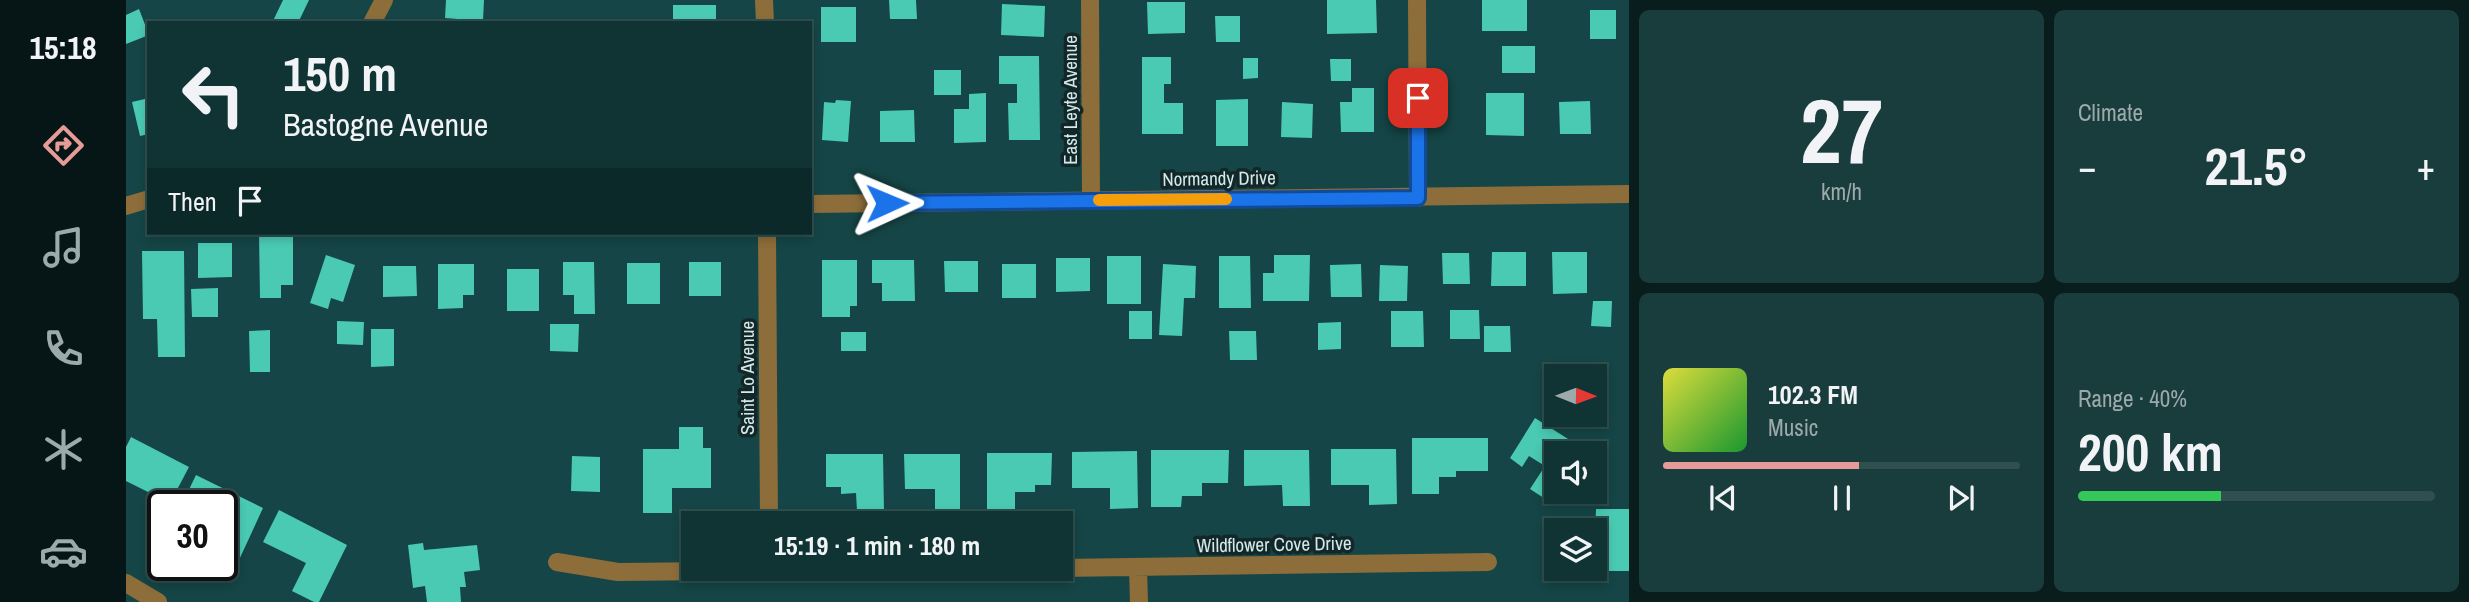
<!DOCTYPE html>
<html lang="en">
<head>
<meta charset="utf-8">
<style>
	:root { --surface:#103434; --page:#193c3c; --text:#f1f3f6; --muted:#9caaac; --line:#304f4f; --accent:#e69b98 }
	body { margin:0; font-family:"Archivo Narrow",sans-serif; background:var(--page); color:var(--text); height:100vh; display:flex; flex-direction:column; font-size:26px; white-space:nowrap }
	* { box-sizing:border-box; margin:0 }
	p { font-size:23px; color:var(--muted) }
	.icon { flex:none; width:38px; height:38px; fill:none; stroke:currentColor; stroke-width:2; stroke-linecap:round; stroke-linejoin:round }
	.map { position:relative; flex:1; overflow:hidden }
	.sheet { display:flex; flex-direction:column; gap:10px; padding:10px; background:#091d1d; width:840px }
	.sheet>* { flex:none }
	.guide { position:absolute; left:21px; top:21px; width:665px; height:214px; border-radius:0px; box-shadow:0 4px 10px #0003,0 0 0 2px var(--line); background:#103434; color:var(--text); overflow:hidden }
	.needle { width:46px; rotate:91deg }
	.controls { position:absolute; left:1418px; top:364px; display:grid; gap:14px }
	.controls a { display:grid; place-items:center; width:63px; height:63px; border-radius:0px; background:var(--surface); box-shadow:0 4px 10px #0003,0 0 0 2px var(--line); font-size:35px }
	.speed { position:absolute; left:21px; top:490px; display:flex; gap:14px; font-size:35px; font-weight:700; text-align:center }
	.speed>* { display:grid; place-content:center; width:91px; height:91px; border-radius:50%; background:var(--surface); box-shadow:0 4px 10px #0003,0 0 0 2px var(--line); line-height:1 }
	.speed .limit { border:4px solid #111; border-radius:10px; background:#fff; color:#111 }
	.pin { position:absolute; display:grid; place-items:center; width:60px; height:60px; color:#fff; margin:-30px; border-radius:14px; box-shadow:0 4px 10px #0006 }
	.me { position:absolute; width:77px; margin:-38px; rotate:89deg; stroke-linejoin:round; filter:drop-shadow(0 0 5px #0008) }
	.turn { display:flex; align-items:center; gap:24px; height:147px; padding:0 21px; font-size:32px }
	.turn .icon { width:91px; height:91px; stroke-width:2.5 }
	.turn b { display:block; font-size:49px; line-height:60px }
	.then { display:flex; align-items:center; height:66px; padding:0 21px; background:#0003; gap:14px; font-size:26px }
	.big { font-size:52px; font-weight:800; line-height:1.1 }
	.sheet .tile { flex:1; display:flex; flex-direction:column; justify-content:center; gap:10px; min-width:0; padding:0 24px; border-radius:10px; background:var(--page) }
	.sheet .dial { align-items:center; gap:0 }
	.dial b { font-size:91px; line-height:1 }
	.song { display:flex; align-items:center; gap:21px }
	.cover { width:84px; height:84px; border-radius:10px; background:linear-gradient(135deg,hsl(60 70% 55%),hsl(130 70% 35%)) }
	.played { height:7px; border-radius:4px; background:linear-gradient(90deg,var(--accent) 55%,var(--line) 55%) }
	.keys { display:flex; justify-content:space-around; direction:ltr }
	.heat { display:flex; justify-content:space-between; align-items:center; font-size:38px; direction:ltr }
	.charge { height:10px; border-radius:5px; background:linear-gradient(90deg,#34c759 40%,var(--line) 0) }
	.sheet .tiles { flex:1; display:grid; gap:10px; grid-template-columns:repeat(2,1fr) }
	.trip { position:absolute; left:555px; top:511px; width:392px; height:70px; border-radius:0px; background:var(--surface); box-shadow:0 4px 10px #0003,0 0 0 2px var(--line); font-weight:800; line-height:70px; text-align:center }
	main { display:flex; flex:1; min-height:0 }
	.dock { display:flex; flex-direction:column; width:126px; justify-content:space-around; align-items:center; background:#061515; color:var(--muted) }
	.dock .icon { width:49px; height:49px }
	.dock .active { color:var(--accent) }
	.dock b { font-size:32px; color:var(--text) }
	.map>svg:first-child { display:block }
	.building { fill:#4acab3 }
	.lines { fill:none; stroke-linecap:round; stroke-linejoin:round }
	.street { stroke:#8d6d3a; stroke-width:18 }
	.route-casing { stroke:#114b97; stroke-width:18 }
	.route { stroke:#1a73e8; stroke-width:12 }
	.slow { stroke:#f59e0b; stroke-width:12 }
	.labels { text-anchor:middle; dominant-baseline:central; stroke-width:7; stroke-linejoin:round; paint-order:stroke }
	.street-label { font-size:19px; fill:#d2eaeb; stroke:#142728 }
</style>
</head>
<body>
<main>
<nav class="dock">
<b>15:18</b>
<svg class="icon active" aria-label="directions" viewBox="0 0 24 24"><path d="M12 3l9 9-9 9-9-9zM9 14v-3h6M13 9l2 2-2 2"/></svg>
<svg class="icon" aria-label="music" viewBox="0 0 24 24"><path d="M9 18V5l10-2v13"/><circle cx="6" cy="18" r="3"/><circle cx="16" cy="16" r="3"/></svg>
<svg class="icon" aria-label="phone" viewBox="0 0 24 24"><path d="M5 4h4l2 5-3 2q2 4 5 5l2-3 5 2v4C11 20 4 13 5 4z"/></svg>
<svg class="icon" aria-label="climate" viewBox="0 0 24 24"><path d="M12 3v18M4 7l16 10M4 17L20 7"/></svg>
<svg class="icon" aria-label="car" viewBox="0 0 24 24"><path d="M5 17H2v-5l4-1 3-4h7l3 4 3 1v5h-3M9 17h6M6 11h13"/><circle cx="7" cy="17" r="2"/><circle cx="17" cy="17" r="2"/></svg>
</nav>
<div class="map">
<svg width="1503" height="602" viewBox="0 0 1503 602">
	<rect width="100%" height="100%" fill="#154546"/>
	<!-- building -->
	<path class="building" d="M157 0H183L172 23H146Z
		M320 0H358L357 21 319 18Z
		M763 0H790L791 19H764Z
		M1201 0H1250L1251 33 1201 34Z
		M1356 0H1401V31H1356Z
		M1021 2H1059V33L1022 34Z
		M876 4 919 6 918 37 875 35Z
		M547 5H590V23H547Z
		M695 7H730V42H695Z
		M13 9 23 35 0 44V15Z
		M1464 10H1490V39H1464Z
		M1089 16H1114V42H1090Z
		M1376 46H1409V73H1376Z
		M873 56H913L914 140H883L882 103H891V84H873Z
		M1016 57H1045V84H1038V103H1057V134H1016Z
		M1117 58H1132V78L1117 79Z
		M1204 59H1225V81H1205Z
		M808 70H835V95H808Z
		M1226 88H1248V132H1215L1214 102H1226Z
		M860 93V142L828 143V109H843V94Z
		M1360 93H1398V136L1360 135Z
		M23 98V134L14 136 6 102Z
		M1122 99V146H1090V100Z
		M710 100 725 101 722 142 696 140 698 102 709 103Z
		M1464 101 1465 134H1434L1433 102Z
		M1156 102 1187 104 1186 138 1155 137Z
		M788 110 789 142H754V111Z
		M133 233 167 234V285H155V298H134Z
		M72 243H106V277L72 278Z
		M16 251H58L59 357H32L31 319H17Z
		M1366 252H1400V286H1365Z
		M1426 252H1461V293L1427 294Z
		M1316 253H1343L1344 284H1317Z
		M200 255 229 265 217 302 205 298 202 309 184 303Z
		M1148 255H1184L1183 301H1137V273H1148Z
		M981 256H1015V304H981Z
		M1093 256H1124L1125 308H1093Z
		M930 258H964V291L930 292Z
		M696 260H731V306H724V317H696Z
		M746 260H788L789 301H756V283H746Z
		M818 261H852V292H819Z
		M437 262H468L469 314H448V295H437Z
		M563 262H595V296H563Z
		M501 263H534V304H501Z
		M312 264H348V295H337V308L312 309Z
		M876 264H910V298H876Z
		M1037 264 1070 266 1069 298H1058L1056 336 1033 335Z
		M1235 264 1236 297H1205L1204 265Z
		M1254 265 1282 266 1281 301H1253Z
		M257 266H290L291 296 257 297Z
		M381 269H413V311H381Z
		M92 288V317H66L65 289Z
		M1467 301H1486L1485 327 1465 326Z
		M1324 310H1353L1354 339H1324Z
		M1003 311H1026V339H1003Z
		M1265 311H1297L1298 347H1265Z
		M211 321 238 322 237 345 211 344Z
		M1215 322V349L1192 350V323Z
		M424 324H453L452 352 424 351Z
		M1358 326H1384L1385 352H1358Z
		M245 329H268V366L245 367Z
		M144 330V372H124L123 331Z
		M1103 331H1130L1131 360H1104Z
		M715 332H740V351H715Z
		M1409 418 1461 451 1459 453H1430V492H1435L1427 504 1404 489 1419 466 1403 456 1396 467 1384 458Z
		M553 427H577V448H585V488H546V513H517V449H553Z
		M5 437 63 467 44 503 0 481V447Z
		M1286 438H1362V471H1330V477H1313V494H1286Z
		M1205 449H1270L1271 504 1243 505V485H1205Z
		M1025 450H1103L1102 483H1076V496H1056L1055 507H1025Z
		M1118 450H1183L1184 506H1157L1156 485 1118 486Z
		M1011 451 1012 508 984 509V488H946V452Z
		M861 453H926L925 485H909V492H889V510H861Z
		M700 454H757L758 511H731L730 493 715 494V487H700Z
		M778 454H834V510H809V489H779Z
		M446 456 474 457V492L445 491Z
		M70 475 137 508 113 560 96 551V506H55Z
		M1470 509H1503V571H1468Z
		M153 510 221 545 193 602H188L166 591 180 563 137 542Z
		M297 543 298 550 351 545 354 570 338 572 340 587H334L335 602H301L299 586 287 588 282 545Z"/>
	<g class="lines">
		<!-- street -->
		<path class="street" d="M638 0 639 23
			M964 0 965 200
			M1291 0 1292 198
			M246 23 258 0
			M684 204 1503 194
			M0 206 23 199
			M641 233 643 523
			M431 562 492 572 790 569
			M1012 567 1013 602
			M934 568 1362 562
			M0 583 32 602"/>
	</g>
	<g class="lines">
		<defs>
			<path id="route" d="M761 203 1292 198V98"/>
		</defs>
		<!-- route casing -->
		<use href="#route" class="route-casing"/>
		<!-- route -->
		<use href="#route" class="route"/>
		<!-- slow -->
		<path class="slow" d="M973 200 1100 199"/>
	</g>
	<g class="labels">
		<!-- street labels -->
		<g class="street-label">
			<text transform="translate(944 100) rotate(-90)">East Leyte Avenue</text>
			<text transform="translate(1093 178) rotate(-1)">Normandy Drive</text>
			<text transform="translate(621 378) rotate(-90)">Saint Lo Avenue</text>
			<text transform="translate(1148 544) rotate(-1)">Wildflower Cove Drive</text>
		</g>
	</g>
</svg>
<div class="controls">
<a><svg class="needle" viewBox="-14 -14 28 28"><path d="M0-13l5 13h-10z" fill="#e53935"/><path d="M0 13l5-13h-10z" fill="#9caaac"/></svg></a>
<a><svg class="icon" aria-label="sound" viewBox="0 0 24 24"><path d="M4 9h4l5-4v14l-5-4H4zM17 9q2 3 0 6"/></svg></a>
<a><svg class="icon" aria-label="layers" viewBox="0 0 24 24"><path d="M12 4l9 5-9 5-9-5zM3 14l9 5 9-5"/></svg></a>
</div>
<div class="speed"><div class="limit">30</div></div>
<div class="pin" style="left:1292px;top:98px;background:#d93025"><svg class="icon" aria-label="arrive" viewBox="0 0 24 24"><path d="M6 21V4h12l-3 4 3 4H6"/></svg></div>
<svg class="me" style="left:761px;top:203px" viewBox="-20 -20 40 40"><path d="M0-17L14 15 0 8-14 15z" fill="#1a73e8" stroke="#fff" stroke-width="4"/></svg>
<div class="trip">15:19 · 1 min · 180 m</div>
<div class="guide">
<div class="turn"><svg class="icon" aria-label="left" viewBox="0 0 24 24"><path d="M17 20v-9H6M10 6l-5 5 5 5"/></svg><div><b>150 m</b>Bastogne Avenue</div></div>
<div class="then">Then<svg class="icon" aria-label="arrive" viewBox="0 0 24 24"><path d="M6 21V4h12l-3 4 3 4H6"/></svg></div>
</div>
</div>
<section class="sheet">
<div class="tiles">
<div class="tile dial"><b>27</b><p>km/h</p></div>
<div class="tile"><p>Climate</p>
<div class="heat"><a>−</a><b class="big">21.5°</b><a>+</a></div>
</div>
<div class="tile">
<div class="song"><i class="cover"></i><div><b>102.3 FM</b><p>Music</p></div></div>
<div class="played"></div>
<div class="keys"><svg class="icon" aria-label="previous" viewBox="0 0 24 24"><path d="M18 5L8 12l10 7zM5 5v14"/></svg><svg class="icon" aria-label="pause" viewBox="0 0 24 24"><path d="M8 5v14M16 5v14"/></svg><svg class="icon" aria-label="next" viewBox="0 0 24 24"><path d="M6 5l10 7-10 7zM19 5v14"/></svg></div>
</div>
<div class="tile"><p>Range · 40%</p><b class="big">200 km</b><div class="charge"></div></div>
</div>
</section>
</main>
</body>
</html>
